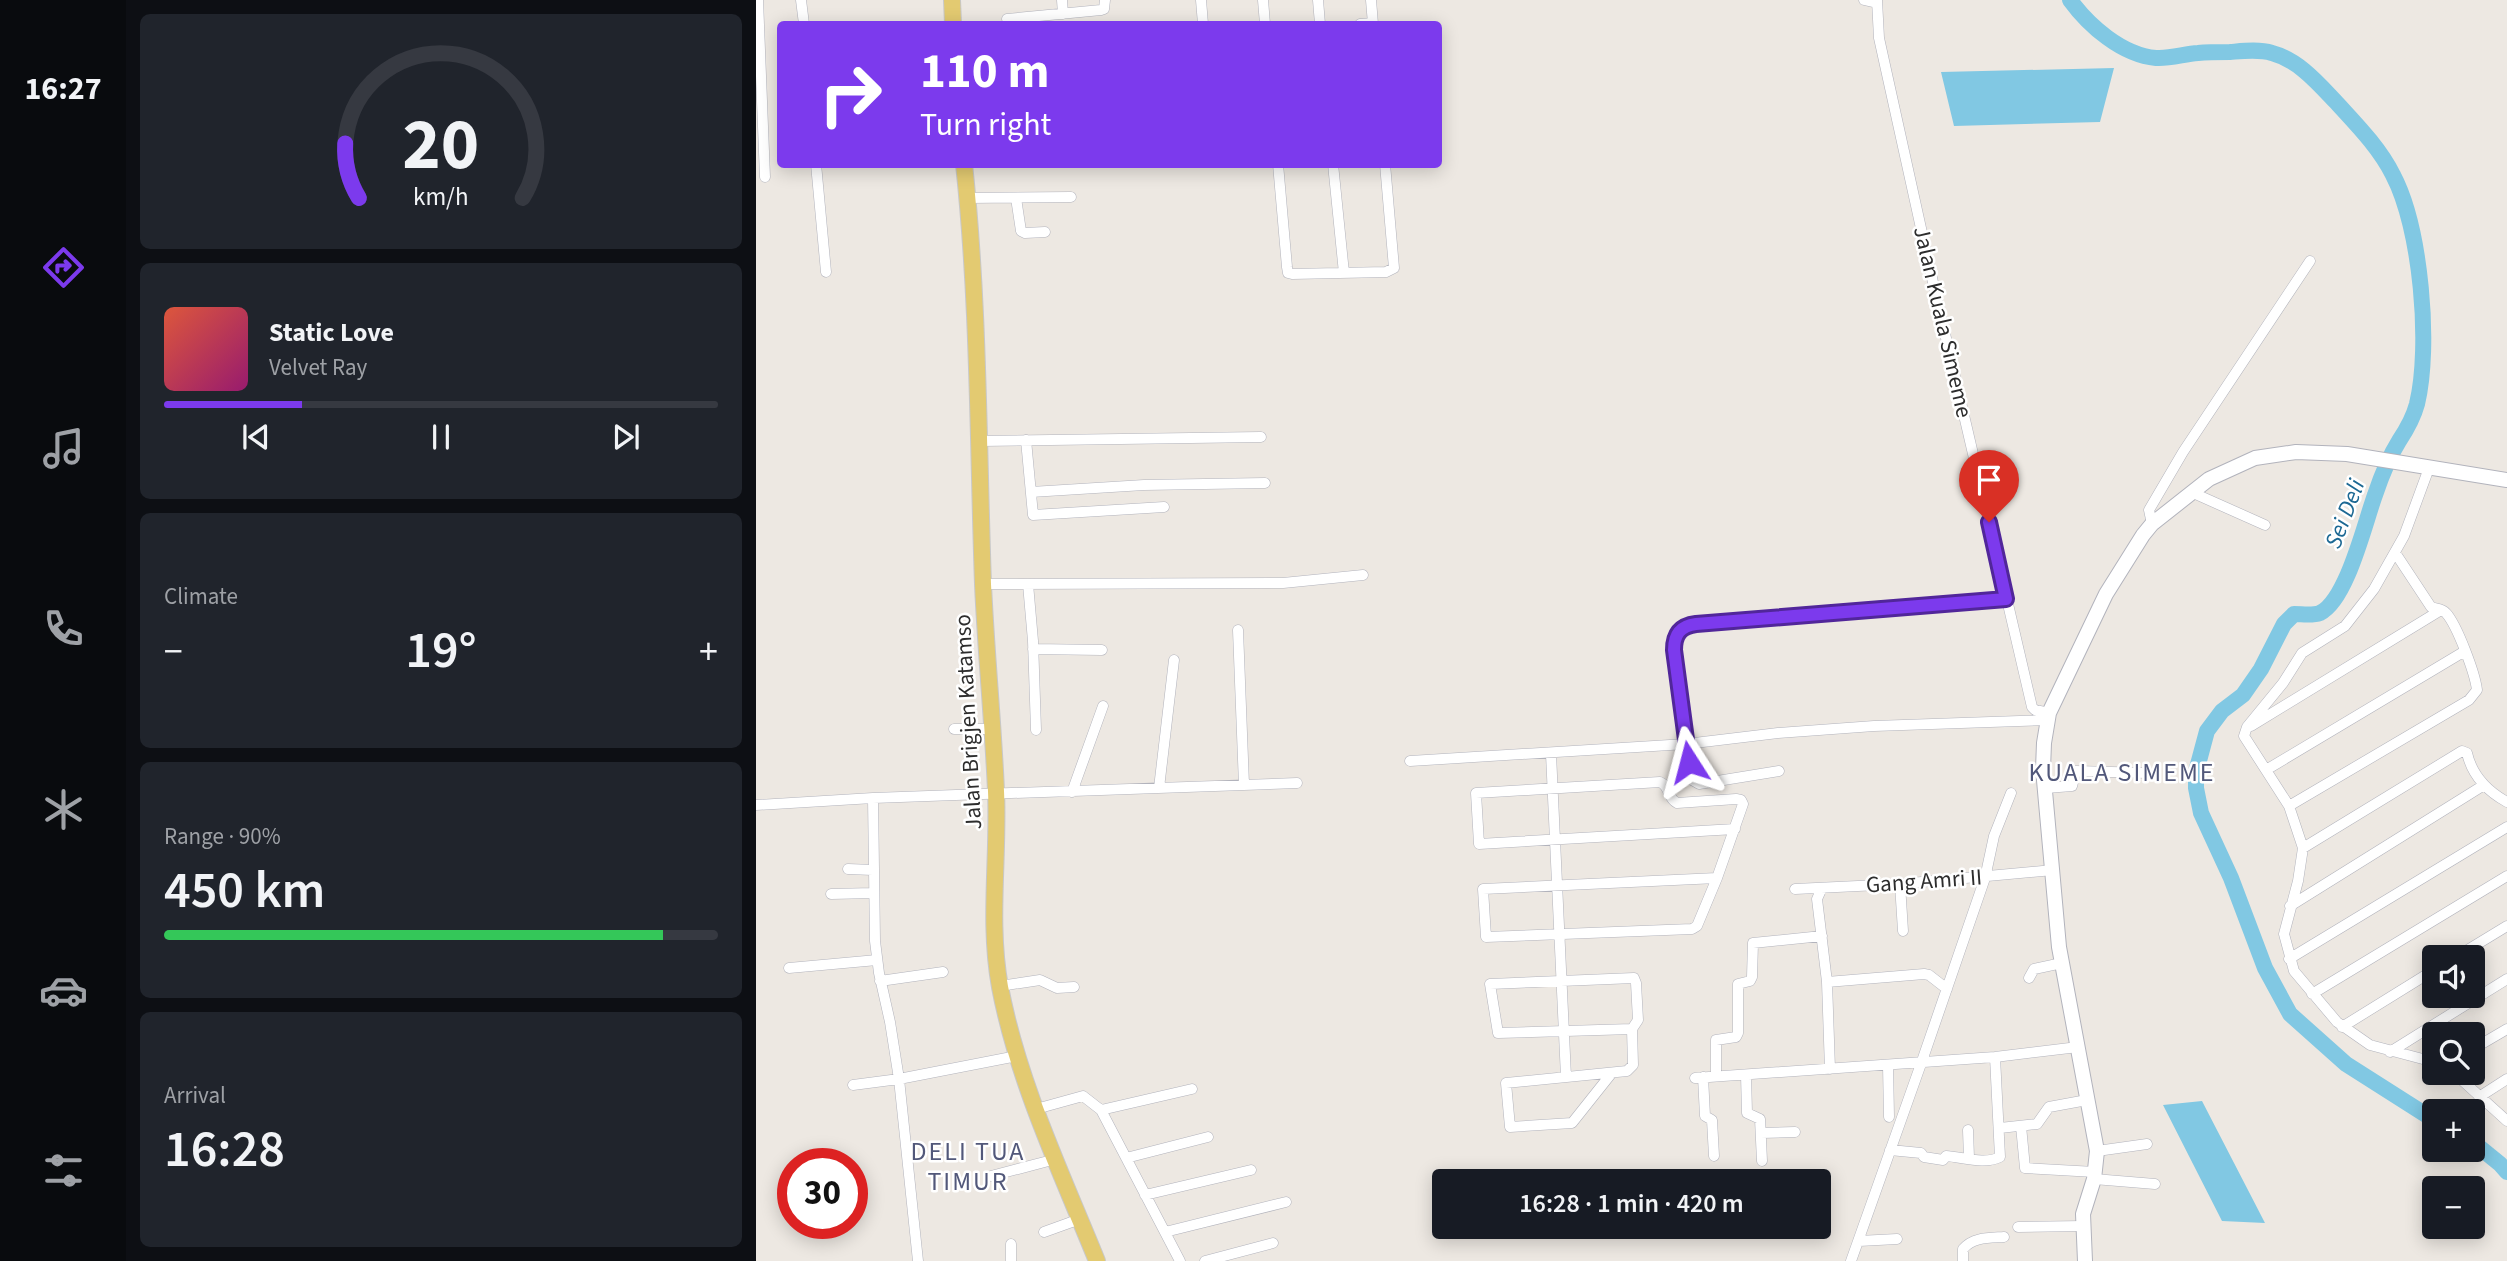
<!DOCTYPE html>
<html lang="en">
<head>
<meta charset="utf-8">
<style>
	:root { --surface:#171b24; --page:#20242c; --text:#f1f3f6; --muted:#9ea1a6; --line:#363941; --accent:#7c3aed }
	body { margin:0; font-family:"Source Sans 3",sans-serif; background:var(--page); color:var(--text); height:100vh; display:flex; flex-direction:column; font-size:26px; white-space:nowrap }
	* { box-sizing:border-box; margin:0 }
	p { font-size:23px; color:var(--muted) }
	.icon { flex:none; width:38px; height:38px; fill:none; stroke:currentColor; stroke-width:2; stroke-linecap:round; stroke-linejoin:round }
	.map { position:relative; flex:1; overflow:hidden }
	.sheet { display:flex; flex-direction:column; gap:14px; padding:14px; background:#0d0f14; width:630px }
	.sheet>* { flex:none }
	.guide { position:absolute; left:21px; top:21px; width:665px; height:147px; border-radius:7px; box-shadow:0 4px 18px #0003; background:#7c3aed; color:#fff; overflow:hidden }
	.tools { position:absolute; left:1666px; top:945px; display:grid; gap:14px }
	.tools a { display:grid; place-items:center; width:63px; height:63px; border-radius:7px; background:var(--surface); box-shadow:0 4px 18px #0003; font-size:35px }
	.speed { position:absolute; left:21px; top:1148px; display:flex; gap:14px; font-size:35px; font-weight:700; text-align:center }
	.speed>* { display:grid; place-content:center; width:91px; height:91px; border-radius:50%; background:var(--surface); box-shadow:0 4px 18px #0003; line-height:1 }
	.speed .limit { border:10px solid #d22; background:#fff; color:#111 }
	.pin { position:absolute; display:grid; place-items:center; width:60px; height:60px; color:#fff; margin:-72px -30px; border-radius:50% 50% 50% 0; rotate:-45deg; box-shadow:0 0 7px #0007 }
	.pin .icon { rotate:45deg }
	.me { position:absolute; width:77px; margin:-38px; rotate:351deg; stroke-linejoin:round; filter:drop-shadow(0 0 5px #0008) }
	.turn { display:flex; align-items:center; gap:24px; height:147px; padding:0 28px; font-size:32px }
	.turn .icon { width:91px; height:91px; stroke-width:2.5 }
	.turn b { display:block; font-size:49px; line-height:60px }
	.big { font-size:52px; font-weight:600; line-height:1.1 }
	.sheet .widget { flex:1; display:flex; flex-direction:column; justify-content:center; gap:10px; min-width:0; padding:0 24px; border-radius:10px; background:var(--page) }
	.sheet .dial { align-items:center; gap:0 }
	.dial svg { height:182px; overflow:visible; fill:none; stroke:var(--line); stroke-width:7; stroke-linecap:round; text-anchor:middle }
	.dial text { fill:var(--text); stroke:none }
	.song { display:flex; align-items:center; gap:21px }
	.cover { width:84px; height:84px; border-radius:10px; background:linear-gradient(135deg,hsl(10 70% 55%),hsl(320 70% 35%)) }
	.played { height:7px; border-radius:4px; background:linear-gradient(90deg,var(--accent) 25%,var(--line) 25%) }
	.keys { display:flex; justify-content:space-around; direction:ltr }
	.heat { display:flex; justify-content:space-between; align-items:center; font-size:38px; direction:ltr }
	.charge { height:10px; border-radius:5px; background:linear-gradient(90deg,#34c759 90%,var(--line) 0) }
	.trip { position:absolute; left:676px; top:1169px; width:399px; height:70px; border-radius:7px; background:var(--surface); box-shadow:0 4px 18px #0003; font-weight:600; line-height:70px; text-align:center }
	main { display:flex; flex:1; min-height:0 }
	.menu { display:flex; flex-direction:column; width:126px; justify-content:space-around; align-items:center; background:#090b0e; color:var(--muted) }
	.menu .icon { width:49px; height:49px }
	.menu .current { color:var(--accent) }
	.menu b { font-size:32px; color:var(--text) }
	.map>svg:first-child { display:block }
	.water { fill:#81c8e3 }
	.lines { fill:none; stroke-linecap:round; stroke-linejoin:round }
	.river { stroke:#81c8e3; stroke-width:16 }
	.street-casing { stroke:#b2b3bc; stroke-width:11 }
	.secondary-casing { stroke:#b2b3bc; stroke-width:16 }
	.primary-casing { stroke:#c8c8c8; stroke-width:18 }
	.street { stroke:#fff; stroke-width:10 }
	.secondary { stroke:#fff; stroke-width:14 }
	.primary { stroke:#e3ca71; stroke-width:16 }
	.route-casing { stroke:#51269a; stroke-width:18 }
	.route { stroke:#7c3aed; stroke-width:12 }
	.labels { text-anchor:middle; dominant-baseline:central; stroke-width:5; stroke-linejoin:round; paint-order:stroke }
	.street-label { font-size:23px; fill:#2d2d2d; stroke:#fff }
	.water-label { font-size:24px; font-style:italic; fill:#1c6893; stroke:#fff }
	.quarter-label { font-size:26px; letter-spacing:2px; fill:#52587a; stroke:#fff }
</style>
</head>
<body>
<main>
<nav class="menu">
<b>16:27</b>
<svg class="icon current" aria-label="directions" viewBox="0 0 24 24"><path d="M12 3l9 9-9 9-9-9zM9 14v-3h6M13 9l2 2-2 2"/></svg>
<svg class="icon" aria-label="music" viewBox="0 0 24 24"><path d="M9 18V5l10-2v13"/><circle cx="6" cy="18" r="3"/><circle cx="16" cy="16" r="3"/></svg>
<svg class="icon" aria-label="phone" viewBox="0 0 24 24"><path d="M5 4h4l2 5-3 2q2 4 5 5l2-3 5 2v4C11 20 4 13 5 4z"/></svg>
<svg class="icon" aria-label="climate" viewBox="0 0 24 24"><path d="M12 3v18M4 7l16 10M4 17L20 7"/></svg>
<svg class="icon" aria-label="car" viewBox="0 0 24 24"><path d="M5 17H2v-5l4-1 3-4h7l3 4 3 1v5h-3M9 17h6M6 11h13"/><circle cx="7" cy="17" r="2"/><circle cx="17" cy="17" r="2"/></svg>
<svg class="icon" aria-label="filters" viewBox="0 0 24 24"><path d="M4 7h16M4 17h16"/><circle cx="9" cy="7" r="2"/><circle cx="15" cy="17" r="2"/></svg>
</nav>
<section class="sheet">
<div class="widget dial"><svg viewBox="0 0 100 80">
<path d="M14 69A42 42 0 1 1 86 69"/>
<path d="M14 69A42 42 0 0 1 8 45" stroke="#7c3aed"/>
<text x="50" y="56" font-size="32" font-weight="700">20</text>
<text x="50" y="72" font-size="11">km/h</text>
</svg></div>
<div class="widget">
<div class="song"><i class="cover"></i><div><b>Static Love</b><p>Velvet Ray</p></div></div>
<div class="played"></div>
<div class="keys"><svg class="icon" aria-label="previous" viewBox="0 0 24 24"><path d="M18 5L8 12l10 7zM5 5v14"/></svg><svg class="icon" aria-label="pause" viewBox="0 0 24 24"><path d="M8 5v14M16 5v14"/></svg><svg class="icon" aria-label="next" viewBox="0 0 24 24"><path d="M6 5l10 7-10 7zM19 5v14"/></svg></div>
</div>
<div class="widget"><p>Climate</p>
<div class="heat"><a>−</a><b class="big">19°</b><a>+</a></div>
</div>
<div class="widget"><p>Range · 90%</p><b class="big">450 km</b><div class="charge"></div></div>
<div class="widget"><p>Arrival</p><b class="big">16:28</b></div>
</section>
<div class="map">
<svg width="1751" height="1261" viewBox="0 0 1751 1261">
	<rect width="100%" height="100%" fill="#ede8e2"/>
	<!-- water -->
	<path class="water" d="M1358 68 1344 122 1198 126 1185 72Z
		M1446 1101 1509 1223 1466 1221 1407 1105Z"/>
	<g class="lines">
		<!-- river -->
		<path class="river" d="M1314 0C1333 26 1366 55 1400 58 1414 59 1428 54 1442 53 1452 52 1463 52 1474 52 1487 51 1503 49 1516 53 1542 60 1561 82 1579 101 1600 124 1623 147 1637 175 1665 228 1675 346 1661 404 1657 419 1651 429 1643 441 1633 457 1625 477 1619 495 1609 522 1591 600 1564 613 1556 616 1546 614 1538 614L1528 624 1505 669 1487 695 1466 711 1451 731 1440 772V788L1445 813 1475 878 1509 968 1534 1014 1590 1064 1678 1120
			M1717 1142 1744 1164 1751 1172"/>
		<defs>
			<path id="street" d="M2 0 9 177
				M45 0 48 24
				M306 0 307 14
				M445 0 447 24
				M507 0 509 24
				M562 0 564 24
				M615 0 617 24
				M1108 0 1121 3
				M1121 0 1123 38 1176 278 1276 707 1279 710 1293 713
				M251 19 345 10 348 9 349 0
				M604 24 617 23
				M60 164 70 272
				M522 164 531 267 532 273 536 274 630 272 638 268 629 164
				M577 164 588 273
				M212 198 315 197
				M260 198 265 231 269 233 289 232
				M270 440 277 515 408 507
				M225 441 505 437
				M1673 468 1648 536 1618 589 1589 626 1546 653 1527 683 1491 727 1488 736 1533 806 1547 848 1542 881 1528 934 1538 971 1581 1022 1614 1045 1678 1062
				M275 492 388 485 509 483
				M1435 492 1509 525
				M1396 524 1393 510 1427 452 1554 261
				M227 584 527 583 607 575
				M272 584 277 641 280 730
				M482 630 488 785
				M277 649 346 650
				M1495 726 1685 610
				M198 729H236
				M795 754 810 1077
				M654 761 930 744 1022 733 1118 726 1291 720
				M1510 770 1709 651
				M1023 771 943 784 936 780 918 650C918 635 924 626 940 624L1250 599
				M403 788 418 660
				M1290 788 1316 786 1320 771 1391 773
				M316 792 347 706
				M117 798 119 941 123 973 134 1022 143 1079 261 1056
				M0 805 117 798 541 783
				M1533 806 1713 700 1721 690C1719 673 1701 625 1690 613 1686 608 1680 609 1675 607L1640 554
				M1547 848 1706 751 1711 753C1716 775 1731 791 1751 802
				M92 869 117 870
				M961 878 727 889 730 937 936 929 941 926 961 878 987 804 985 800 980 799 921 803C911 798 914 786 904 782L720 793 723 844 979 829
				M1144 884 1147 931
				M1066 888 1061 899 1071 982 1074 1069
				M1039 889 1144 884 1297 870
				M75 894 117 893
				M1534 906 1728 785
				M1700 957 1751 926
				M1533 959 1751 827
				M33 968 121 960
				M1273 978 1278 969 1306 963
				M124 981 187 972
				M1071 982 1168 974 1173 975 1191 989
				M244 986 284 980 301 988 318 987
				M1556 994 1751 876
				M1586 1027 1678 970
				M1717 1049 1751 1029
				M1634 1052 1751 979
				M1132 1065 1133 1117
				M1698 1073 1751 1121
				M855 1074 816 1123 754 1127 750 1083 871 1071 877 1065 876 1029 742 1033 734 984 878 978 880 983 882 1020 876 1029
				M960 1075V1040L980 1037 982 1033V984L994 981 996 977 997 943 1066 936
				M990 1075 991 1113 1004 1119 1006 1161
				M947 1077 949 1116 956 1120 958 1156
				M939 1078 1239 1057 1322 1047
				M97 1085 143 1079 162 1261
				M1723 1097 1751 1079
				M280 1109 327 1096 345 1110 424 1261
				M345 1110 436 1089
				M1265 1126 1269 1168 1339 1172
				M1244 1128 1281 1124 1293 1107 1331 1100
				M1212 1130 1213 1158
				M1005 1133 1039 1132
				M1134 1150 1165 1153 1168 1157 1187 1160 1190 1156C1206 1157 1229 1165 1244 1157L1239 1057
				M1341 1151 1391 1144
				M370 1158 452 1137
				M235 1176 300 1159
				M1338 1179 1399 1184
				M389 1195 495 1170
				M1262 1227 1327 1226
				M288 1232 324 1219
				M409 1232 530 1202
				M1103 1241 1141 1239
				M255 1244V1261
				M449 1261 517 1243
				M1095 1261 1166 1061 1229 878 1238 836 1255 793
				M1207 1261V1249C1217 1237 1233 1238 1248 1237"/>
			<path id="secondary" d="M1329 1261 1327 1214 1338 1179 1341 1151 1303 947 1287 769 1288 743 1293 713 1350 594 1387 535 1396 524 1453 479 1499 458 1540 452 1591 454 1751 480"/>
			<path id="primary" d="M196 0 197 24
				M208 164C223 304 222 444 227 584 230 653 237 722 240 791 243 856 232 922 244 987 262 1082 305 1172 341 1261"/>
		</defs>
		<!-- street casing -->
		<use href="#street" class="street-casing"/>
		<!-- secondary casing -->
		<use href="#secondary" class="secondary-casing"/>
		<!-- primary casing -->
		<use href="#primary" class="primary-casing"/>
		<!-- street -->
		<use href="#street" class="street"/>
		<!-- secondary -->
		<use href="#secondary" class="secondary"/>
		<!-- primary -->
		<use href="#primary" class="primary"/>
	</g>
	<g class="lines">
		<defs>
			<path id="route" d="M933 762 918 650C918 635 924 626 940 624L1250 599 1233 522"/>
		</defs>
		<!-- route casing -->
		<use href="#route" class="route-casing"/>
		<!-- route -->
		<use href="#route" class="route"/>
	</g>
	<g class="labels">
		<!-- street labels -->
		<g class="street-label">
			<text transform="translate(1187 322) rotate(77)">Jalan Kuala Simeme</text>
			<text transform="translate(212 722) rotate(-93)">Jalan Brigjen Katamso</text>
			<text transform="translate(1168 881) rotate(-4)">Gang Amri II</text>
		</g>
		<!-- water labels -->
		<g class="water-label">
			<text transform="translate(1589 514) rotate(-69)">Sei Deli</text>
		</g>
		<!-- quarter labels -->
		<g class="quarter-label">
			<text x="1366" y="772">KUALA SIMEME</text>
			<text x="212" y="1151">DELI TUA<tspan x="212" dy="30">TIMUR</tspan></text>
		</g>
	</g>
</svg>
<div class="tools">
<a><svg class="icon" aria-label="sound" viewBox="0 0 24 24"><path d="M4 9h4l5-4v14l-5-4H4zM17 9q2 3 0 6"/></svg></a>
<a><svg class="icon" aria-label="search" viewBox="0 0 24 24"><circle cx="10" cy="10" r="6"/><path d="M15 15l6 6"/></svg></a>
<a>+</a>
<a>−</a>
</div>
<div class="speed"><div class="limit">30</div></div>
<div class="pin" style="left:1233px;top:522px;background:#d93025"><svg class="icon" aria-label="arrive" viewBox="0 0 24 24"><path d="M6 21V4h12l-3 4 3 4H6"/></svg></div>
<svg class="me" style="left:933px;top:762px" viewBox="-20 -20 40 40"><path d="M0-17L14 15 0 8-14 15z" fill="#7c3aed" stroke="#fff" stroke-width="4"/></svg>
<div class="trip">16:28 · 1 min · 420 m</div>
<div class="guide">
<div class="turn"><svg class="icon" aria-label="right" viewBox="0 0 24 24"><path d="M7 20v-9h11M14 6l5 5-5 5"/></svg><div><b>110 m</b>Turn right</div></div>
</div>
</div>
</main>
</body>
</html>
